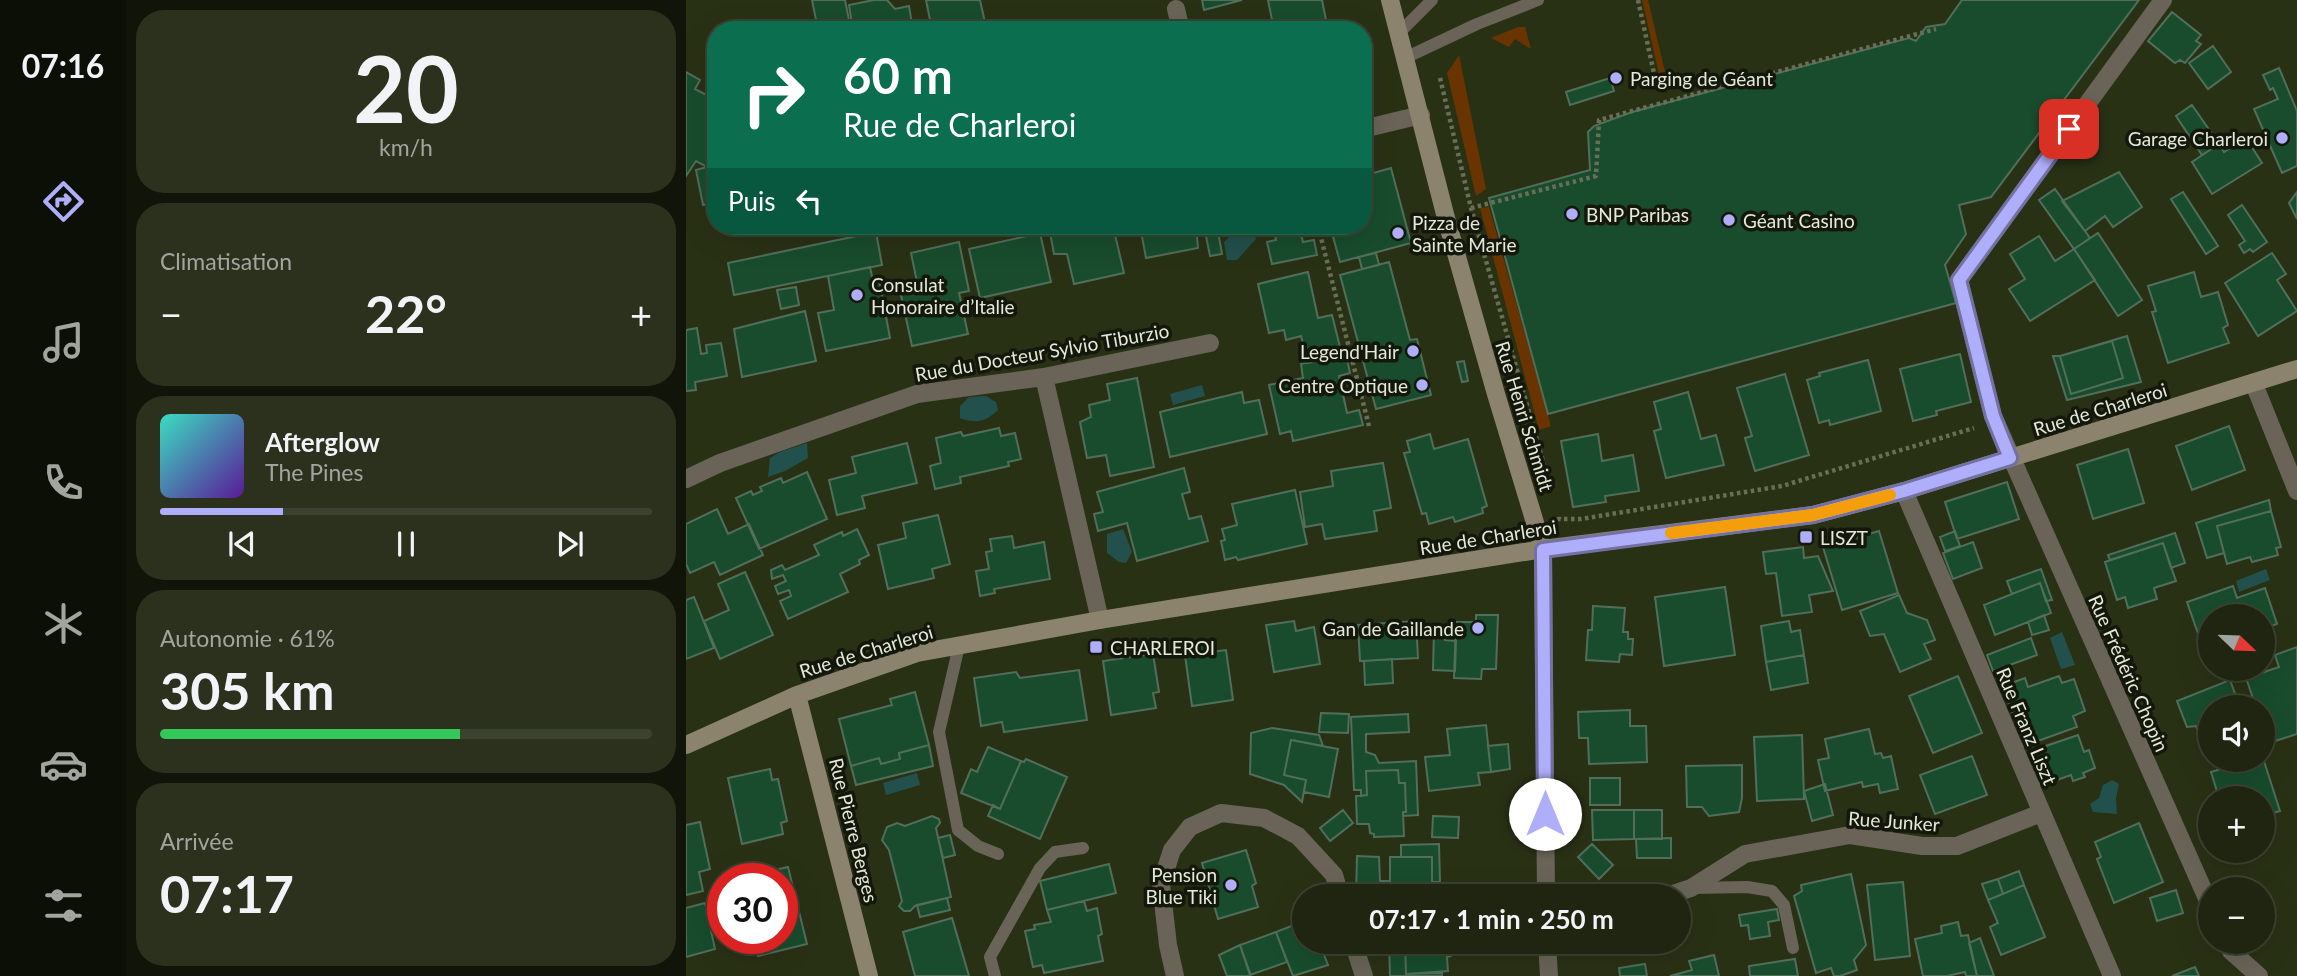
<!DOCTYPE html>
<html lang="fr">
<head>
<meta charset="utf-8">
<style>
	:root { --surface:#1f2510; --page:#2c311e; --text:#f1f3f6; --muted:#a1a59f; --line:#3c4230; --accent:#afaefa }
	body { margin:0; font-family:Lato,sans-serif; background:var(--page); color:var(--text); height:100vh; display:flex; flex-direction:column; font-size:26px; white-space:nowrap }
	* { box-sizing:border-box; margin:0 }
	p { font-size:23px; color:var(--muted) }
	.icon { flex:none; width:38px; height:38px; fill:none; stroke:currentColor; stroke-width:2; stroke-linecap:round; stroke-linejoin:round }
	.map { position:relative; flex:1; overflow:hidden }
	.details { display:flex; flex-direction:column; gap:10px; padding:10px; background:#111409; width:560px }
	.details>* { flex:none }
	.guide { position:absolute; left:21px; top:21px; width:665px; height:214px; border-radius:28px; box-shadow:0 7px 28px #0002,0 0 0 2px var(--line); background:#0b6e4f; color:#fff; overflow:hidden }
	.needle { width:46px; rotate:113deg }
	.fabs { position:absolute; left:1512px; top:604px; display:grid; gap:14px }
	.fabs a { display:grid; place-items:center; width:77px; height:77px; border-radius:50%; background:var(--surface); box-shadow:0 7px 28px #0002,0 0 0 2px var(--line); font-size:35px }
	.speed { position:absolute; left:21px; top:863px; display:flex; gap:14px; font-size:35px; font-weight:700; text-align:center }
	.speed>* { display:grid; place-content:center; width:91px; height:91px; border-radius:50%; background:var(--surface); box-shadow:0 7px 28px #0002,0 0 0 2px var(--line); line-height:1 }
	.speed .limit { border:10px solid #d22; background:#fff; color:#111 }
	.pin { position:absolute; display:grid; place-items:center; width:60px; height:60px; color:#fff; margin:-30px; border-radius:14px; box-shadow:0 4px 10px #0006 }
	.me { position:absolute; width:77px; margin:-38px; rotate:0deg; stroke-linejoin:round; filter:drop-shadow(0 0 5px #0008) }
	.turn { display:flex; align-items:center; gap:24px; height:147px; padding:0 21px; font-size:32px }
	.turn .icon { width:91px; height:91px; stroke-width:2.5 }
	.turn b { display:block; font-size:49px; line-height:60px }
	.then { display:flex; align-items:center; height:66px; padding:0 21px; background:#0003; gap:14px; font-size:26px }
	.big { font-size:52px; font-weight:700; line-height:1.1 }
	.details .card { flex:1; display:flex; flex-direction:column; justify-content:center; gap:10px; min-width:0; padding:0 24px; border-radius:28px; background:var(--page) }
	.details .dial { align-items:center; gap:0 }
	.dial b { font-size:91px; line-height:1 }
	.song { display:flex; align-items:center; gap:21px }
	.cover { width:84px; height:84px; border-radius:10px; background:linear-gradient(135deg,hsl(170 70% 55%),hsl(270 70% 35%)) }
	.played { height:7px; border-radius:4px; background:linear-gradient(90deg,var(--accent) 25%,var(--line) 25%) }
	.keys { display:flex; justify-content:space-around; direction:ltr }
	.heat { display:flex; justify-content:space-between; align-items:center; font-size:38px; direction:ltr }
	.charge { height:10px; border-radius:5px; background:linear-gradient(90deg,#34c759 61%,var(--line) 0) }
	.trip { position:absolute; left:606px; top:884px; width:399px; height:70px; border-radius:35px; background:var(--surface); box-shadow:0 7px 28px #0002,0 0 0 2px var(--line); font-weight:700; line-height:70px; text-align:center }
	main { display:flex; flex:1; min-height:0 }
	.tabs { display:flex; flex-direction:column; width:126px; justify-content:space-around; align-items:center; background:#0c0f06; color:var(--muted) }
	.tabs .icon { width:49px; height:49px }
	.tabs .current { color:var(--accent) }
	.tabs b { font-size:32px; color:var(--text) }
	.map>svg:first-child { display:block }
	.green { fill:#6a3400 }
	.water { fill:#22504c }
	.building { fill:#184c2d; stroke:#516e5a; stroke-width:2 }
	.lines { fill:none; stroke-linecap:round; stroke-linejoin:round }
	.path { stroke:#686f57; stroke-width:4.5; stroke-dasharray:3.5 3.5; stroke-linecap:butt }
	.lane { stroke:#696457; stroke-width:12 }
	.street { stroke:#696457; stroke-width:18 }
	.secondary { stroke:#8b836e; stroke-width:18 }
	.route-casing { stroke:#7271a2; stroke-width:18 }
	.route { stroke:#afaefa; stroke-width:12 }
	.slow { stroke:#f59e0b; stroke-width:12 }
	.poi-dot { fill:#afaefa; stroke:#14170b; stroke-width:2.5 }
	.labels { text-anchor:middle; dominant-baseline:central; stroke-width:7; stroke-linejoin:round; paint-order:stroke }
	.poi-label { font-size:19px; fill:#e4ead9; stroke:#14170b; text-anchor:start }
	.street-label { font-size:19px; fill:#e4ead9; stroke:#14170b }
</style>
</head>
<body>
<main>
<nav class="tabs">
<b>07:16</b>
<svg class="icon current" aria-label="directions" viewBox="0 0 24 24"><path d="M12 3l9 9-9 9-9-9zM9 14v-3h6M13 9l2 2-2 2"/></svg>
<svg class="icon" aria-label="music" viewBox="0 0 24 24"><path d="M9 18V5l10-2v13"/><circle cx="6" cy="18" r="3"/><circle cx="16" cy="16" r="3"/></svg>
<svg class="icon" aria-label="phone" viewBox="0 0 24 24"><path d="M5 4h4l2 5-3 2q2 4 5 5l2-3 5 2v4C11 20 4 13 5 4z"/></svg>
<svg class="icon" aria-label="climate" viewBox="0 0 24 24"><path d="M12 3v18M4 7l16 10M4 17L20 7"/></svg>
<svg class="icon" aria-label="car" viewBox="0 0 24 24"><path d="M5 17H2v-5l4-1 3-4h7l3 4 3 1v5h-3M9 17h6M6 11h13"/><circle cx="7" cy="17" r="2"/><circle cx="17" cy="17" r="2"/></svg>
<svg class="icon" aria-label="filters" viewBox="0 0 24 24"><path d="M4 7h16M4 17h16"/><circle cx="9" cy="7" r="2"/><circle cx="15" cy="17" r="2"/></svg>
</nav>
<section class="details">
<div class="card dial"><b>20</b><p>km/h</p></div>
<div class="card"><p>Climatisation</p>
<div class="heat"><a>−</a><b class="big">22°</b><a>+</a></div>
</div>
<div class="card">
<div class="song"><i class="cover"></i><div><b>Afterglow</b><p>The Pines</p></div></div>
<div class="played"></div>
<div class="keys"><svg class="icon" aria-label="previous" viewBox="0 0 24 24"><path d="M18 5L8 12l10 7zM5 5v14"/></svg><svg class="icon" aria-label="pause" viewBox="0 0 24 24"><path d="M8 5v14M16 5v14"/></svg><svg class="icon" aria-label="next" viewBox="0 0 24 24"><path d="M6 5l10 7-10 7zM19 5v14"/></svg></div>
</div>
<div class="card"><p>Autonomie · 61%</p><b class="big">305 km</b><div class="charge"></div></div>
<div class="card"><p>Arrivée</p><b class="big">07:17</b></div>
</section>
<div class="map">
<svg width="1611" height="976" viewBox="0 0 1611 976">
	<rect width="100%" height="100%" fill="#293115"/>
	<!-- green -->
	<path class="green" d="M956 0H962L980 76 974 78Z
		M832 27H839L845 49 829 39 823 47 805 38Z
		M773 55 800 189 790 196 761 73Z
		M803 207 865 426 853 430 794 208Z"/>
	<!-- water -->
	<path class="water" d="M566 231 570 239 551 260H541L538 242 547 233Z
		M516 385 519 396 487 405 484 394Z
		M300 396 310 402 312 410C299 422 291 424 274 418V406L283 397Z
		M121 443 122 458 99 471 82 477 84 458 94 452Z
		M437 529 446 552 440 563 433 562 421 553V534Z
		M1580 569 1584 580 1553 592 1550 581Z
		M1376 632 1389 665 1375 669 1364 638Z
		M231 773 234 785 200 795 197 783Z
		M1426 780 1433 784 1430 798 1431 814 1407 812 1404 804 1413 798 1417 785Z"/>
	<!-- building -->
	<path class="building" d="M126 0H159L165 30H132Z
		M188 0H201L209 9 223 6 227 30H167L163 5Z
		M240 0H294L300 27 295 28V30H246Z
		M516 0H556L518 10Z
		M582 0H636L642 30H588Z
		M1276 0H1453L1305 197 1273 205 1280 234 1259 265 1270 303 862 414 803 198 904 170 902 132 908 126 946 112 1223 38 1230 41 1240 27 1259 24Z
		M1486 12 1515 35 1510 41 1515 44 1499 63 1494 60 1489 63 1462 41Z
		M1527 46 1545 72 1522 89 1503 63Z
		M1593 68 1611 111V166L1596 173 1568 109 1592 99 1587 88 1584 90 1577 75Z
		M0 72 14 80 9 89 26 98 30 91V202L17 205 10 170 21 167 10 161 0 176Z
		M924 78 928 91 884 105 880 92Z
		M1506 105 1533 144 1516 155 1490 116Z
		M1560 138 1576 163 1526 194 1506 162 1533 144 1538 152Z
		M705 168 725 243 654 262 644 226H677V176Z
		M1433 172 1456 207 1427 227 1419 216 1399 231 1376 201Z
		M1369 189 1404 238 1388 249 1353 200Z
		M1497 192 1532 246 1520 254 1485 199Z
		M1611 192V219L1603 203Z
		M1556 205 1581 242 1567 252 1564 249 1558 253 1553 245 1559 241 1542 215Z
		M370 226H415L416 228 427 226 438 273 388 284 381 254H368L363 227Z
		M454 226H510L512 248 460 258Z
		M518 226H531L536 254 524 256Z
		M587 226H613L617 242 628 240 631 255 586 264 581 242 590 240Z
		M190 232 196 265 48 295 42 263Z
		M354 233 365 282 294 298 283 249Z
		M1412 233 1456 300 1432 316 1388 249Z
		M1353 236 1369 261 1388 249 1409 280 1344 321 1323 289 1339 279 1324 254Z
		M273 242 283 291 273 293 282 334 226 346 213 286 231 282 225 253Z
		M690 253 693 265 676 269 673 257Z
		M1586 253 1600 274 1591 280 1611 311 1572 336 1539 283Z
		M703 262 724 340 731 339 745 395 690 409 654 275Z
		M184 267 187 281 193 279 204 338 140 351 132 313 148 310 142 276Z
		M622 272 632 318 646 315 656 355 622 363 615 336 600 340 598 330 583 333 572 284Z
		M1508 272 1515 297 1532 292 1542 325 1537 328 1543 343 1482 363 1466 312 1470 311 1462 286Z
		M110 287 113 305 95 309 91 290Z
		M119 311 130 361 56 377 48 329Z
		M11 328 15 354 21 353 20 345 35 343 41 376 9 382 10 390 0 391V330Z
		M1441 336 1455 382 1381 400 1367 356H1374Z
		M1426 341 1437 378 1385 394 1374 356Z
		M660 354 664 373 653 376 661 413 673 410 677 425 607 441 605 431 594 434 583 385 617 378 615 364Z
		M1274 354 1285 402 1250 411 1251 415 1227 421 1214 369Z
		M1182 360 1195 411 1144 425 1143 420 1133 423 1121 380 1134 376 1133 373Z
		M778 361 782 381 776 382 771 362Z
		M1099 374 1123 455 1069 471 1059 438 1066 436 1051 388Z
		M451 378 468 467 424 476 420 455 401 458 394 422 405 417 403 405 424 400 421 384Z
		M556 392 558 403 573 400 581 434 484 457 474 412Z
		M1002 392 1015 439 1030 435 1038 465 980 478 968 431 975 429 968 402Z
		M1543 426 1559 470 1506 490 1490 446Z
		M313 428 315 436 329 433 335 459 322 462 323 466 274 477 275 483 249 489 244 466 255 463 250 438 275 432 277 436Z
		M744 434 748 449 782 439 801 506 796 508 797 513 769 522 767 517 743 524 740 513 736 514 718 453 724 452 721 441Z
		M912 434 916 461 947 455 953 491 919 496 920 502 887 507 875 441Z
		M221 443 231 483 176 496 179 508 151 515 143 480 170 473 166 457Z
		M1442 449 1458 503 1407 519 1391 465Z
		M697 463 705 508 688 511 691 531 639 539 636 524 619 527 614 492 647 486 645 471Z
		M498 468 504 492 496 494 503 519 515 516 522 541 451 561 441 523 412 531 408 514 417 512 411 492Z
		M121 472 141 519 73 549 50 498 65 491 67 495 76 491 74 487 95 478 97 483Z
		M1321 482 1333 519 1271 539 1259 502Z
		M609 490 621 544 552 560 550 557 539 560 535 541 539 540 536 529 551 525 546 504Z
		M1583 500 1585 511 1531 526 1538 553 1521 558 1510 523Z
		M31 509 42 534 63 524 77 555 34 575 28 562 4 573 0 564V524Z
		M1585 511 1595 547 1590 548 1592 555 1566 562 1564 557 1541 564 1531 526Z
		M252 515 264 564 246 569 248 578 202 589 192 545 220 538 217 523Z
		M171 529 183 555 173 560 174 564 154 574 162 592 102 619 94 601 105 596 103 590 92 594 89 586 100 581 97 575 86 579 85 570 96 565 99 570 133 555 128 545 156 532 157 536Z
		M1193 531 1212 593 1156 610 1137 547Z
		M1269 531 1274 546 1259 551 1254 537Z
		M1489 533 1499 563 1485 568 1477 543 1424 560 1422 555Z
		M326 536 328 548 358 542 364 579 308 589 309 593 294 596 290 571 303 569 300 552 306 551 304 539Z
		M1287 542 1296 568 1267 579 1257 553Z
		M1477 543 1490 581 1468 588 1471 599 1442 608 1439 597 1431 600 1419 562Z
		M1117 547 1118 558 1132 556 1147 591 1123 595 1126 612 1096 616 1090 573 1080 574 1077 552Z
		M1355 569 1366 600 1360 601 1354 583 1326 594 1321 581Z
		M59 572 87 635 34 659 18 621 43 610 32 584Z
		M1354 583 1365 613 1309 635 1298 605Z
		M1547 586 1551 598 1579 588 1591 624 1577 629V616H1524L1523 665 1501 602Z
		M1039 587 1049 655 978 666 969 597Z
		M1213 595 1221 613 1241 620 1249 640 1238 644 1245 659 1214 672 1198 634 1184 636 1174 611Z
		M8 597 28 648 0 659V600Z
		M907 606 939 608 937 632H942V639H947L946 655 934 654 933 662 900 660 902 630H906Z
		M790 615H812L810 669H796L795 679 768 678 770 622H790Z
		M1358 615 1363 630 1346 635 1342 622Z
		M608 621 610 631 628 627 634 664 588 672 580 625Z
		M730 621 732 658 674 661 672 625Z
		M1103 621 1105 632 1114 630 1118 655 1080 662 1075 626Z
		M748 630 759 631V640L770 641 769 671 747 670Z
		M1345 638 1351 655 1307 671 1301 655Z
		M523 644 525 652 540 650 547 700 506 706 498 648Z
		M1611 647V734L1583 743 1577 725V707H1570L1560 678 1593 667 1589 655Z
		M467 654 473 692 467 693 470 708 425 715 417 661Z
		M1118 655 1122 683 1085 690 1080 662Z
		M706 659 707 683 679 685 678 661Z
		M393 670 401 720 318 732 316 722 295 726 288 678 330 672 334 678Z
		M1272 676 1296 733 1247 753 1223 696Z
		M1373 676 1376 683 1388 679 1399 711 1387 716 1391 727 1338 746 1317 686 1339 678 1342 687Z
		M1544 680 1554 707H1524V752L1521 753 1510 726 1501 727 1491 701Z
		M229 692 243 745 213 753 214 759 195 764 193 758 165 766 153 719 206 705 204 699Z
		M944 710V726H960L961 762 903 764 902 738H893L892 712Z
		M635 713 663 714 662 733 633 732Z
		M722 714 723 732 680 734V752L689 755 693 763 730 761 732 815 717 816V812H720L719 783H713L712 770 680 771 681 795 675 796V790H668L665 717Z
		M800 725 805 772 792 773 794 785 743 791 739 757 764 755 761 729Z
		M586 728 633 735 637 746 605 740 598 775 620 780 616 802 598 785 564 774 565 733Z
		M1183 729 1189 754 1195 753 1197 758 1205 756 1212 789 1194 793 1192 784 1177 787 1176 782 1139 791 1132 760 1143 758 1139 739Z
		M1116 735 1118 799 1071 801 1068 737Z
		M1392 735 1398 752 1403 750 1409 768 1397 773 1399 777 1387 781 1385 775 1354 786 1342 752Z
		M605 740 652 749 643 797 618 792 620 780 598 775Z
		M822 744 824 769 805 772 802 746Z
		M243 745 247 766 170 785 165 766 193 758 195 764 214 759 213 753Z
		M302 747 335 761 314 809 275 793 285 769 291 772Z
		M1286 756 1301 795 1249 814 1234 775Z
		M1577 758 1594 811 1577 816V798H1533L1525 772 1564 760Z
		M340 759 381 777 354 839 302 816 307 805 314 809 335 761 338 762Z
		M1056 765V798L1053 812 1023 816 1016 807H1001L1000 766Z
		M84 769 86 780 92 779 101 821 95 823 97 834 56 844 42 778Z
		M712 770 713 783H719L720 812H717L718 836 688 837V834L684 833 683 824H671L670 796 681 795 680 771Z
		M904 778H934V805H904Z
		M1139 784 1147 815 1126 821 1118 791Z
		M657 810 667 823 644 841 634 828Z
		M906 810H948V839L907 840Z
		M948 810H976V839H948Z
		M246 816 253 819 254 823 250 828 265 897 229 906 224 911H218L213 906 216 901 203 850 196 840 201 827 211 823 219 826Z
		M747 816 773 817 772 838 746 837Z
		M14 822 24 869 13 872 17 891 0 895V825Z
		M1453 823 1477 882 1428 903 1411 859 1415 857 1409 842Z
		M264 835 269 855 257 858 252 838Z
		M985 838V858H951L950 839Z
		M753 844 754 882H746V857H715V845Z
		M906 844 927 865 913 879 892 857Z
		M560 850 570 883 566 886 572 907 532 919 516 863Z
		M671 856 693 857 694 881H704V857H746V896H670Z
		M423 864 430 893 361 910 354 881Z
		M102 867 121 944 72 956 68 938H96V878H54Z
		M1333 871 1338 885 1317 894 1312 879Z
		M1165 874 1180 945 1168 960 1171 970 1154 976H1148L1145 968 1130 973 1108 896 1116 891 1115 885Z
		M1312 879 1317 894 1302 900 1296 884Z
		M1217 882 1224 956 1189 960 1181 885Z
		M1338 885 1359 937 1315 955 1304 927 1312 923 1302 900Z
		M1490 890 1497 913 1471 921 1464 898Z
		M261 898 264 910 234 917 231 905Z
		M398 901 401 911 411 908 416 934 412 936 417 961 358 973 356 965 347 967 339 931 349 929 348 925 365 922 361 910Z
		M19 903 29 949 0 957V908Z
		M1091 909 1093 920 1082 922 1084 936 1064 939 1062 925 1055 926 1053 915Z
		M266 918 283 976H229L217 932Z
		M618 921V942H633L642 965 607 976 590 932Z
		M1272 922 1275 936 1282 935 1291 976H1280L1279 972 1261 976H1237L1229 939 1256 933 1255 926Z
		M590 932 601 962 564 975 554 945Z
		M1294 938 1308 976H1291L1283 943Z
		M703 942H719L720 974 756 973V976H704Z
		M719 942H764L765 956 761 957 762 971 720 974Z
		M554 945 565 976H541L533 955Z
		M1028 955 1033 976H984L1006 970 1003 961Z
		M1109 959 1112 976H1064L1063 966Z
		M959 964 961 976H934L933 968Z
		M1509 967 1513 976H1486Z"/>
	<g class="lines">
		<!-- path -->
		<path class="path" d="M952 0 969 78
			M754 78 785 208 858 465
			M785 208 910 176 913 120 1250 29
			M632 226 683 426
			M873 517V519H895L1096 486 1288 428"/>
		<!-- lane -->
		<path class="lane" d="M714 32 746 0
			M721 57 791 24 852 0
			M273 646 253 732 272 830 292 846 312 854
			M1006 888 1061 887 1086 891 1098 905 1107 948
			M309 976 304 957 354 868 369 852 397 848"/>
		<!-- street -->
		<path class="street" d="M1477 0 1273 280 1307 416 1524 905
			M490 9 495 30
			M677 129 735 115
			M249 228 258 226
			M358 377 414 620
			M1568 384 1611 491
			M0 479 34 463 231 394 358 377 524 343
			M1218 491 1426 976
			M857 549 860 896
			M981 896 1005 888 1059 854 1164 835 1236 846H1271L1355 813
			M667 942 678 976
			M861 942 863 976
			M1541 942 1545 951 1573 976
			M489 976 482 945 475 884 486 850 504 827 535 813 578 818 612 836 648 875 654 896"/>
		<!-- secondary -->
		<path class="secondary" d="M704 0 760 218 810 394 857 549
			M111 695 183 976
			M0 745 111 695 231 653 414 620 857 549 1127 515 1218 491 1611 369"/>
	</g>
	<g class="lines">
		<defs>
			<path id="route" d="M859 814 857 550 1127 515 1218 491 1324 458 1307 416 1273 280 1383 129"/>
		</defs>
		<!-- route casing -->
		<use href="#route" class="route-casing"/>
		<!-- route -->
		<use href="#route" class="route"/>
		<!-- slow -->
		<path class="slow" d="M985 533 1127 515 1204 495"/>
	</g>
	<!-- markers -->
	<g class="poi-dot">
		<circle cx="930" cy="78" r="7"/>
		<circle cx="1596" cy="138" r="7"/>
		<circle cx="886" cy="214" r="7"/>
		<circle cx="1043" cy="220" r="7"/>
		<circle cx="712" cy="233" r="7"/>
		<circle cx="171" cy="295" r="7"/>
		<circle cx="727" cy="351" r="7"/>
		<circle cx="736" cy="385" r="7"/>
		<rect x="1113" y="530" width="14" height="14" rx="3.5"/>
		<circle cx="792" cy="628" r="7"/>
		<rect x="403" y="640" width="14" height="14" rx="3.5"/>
		<circle cx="545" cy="885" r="7"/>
	</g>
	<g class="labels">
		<!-- poi labels -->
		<g class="poi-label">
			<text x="944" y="78">Parging de Géant</text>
			<text x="1582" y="138" text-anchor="end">Garage Charleroi</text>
			<text x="900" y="214">BNP Paribas</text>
			<text x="1057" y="220">Géant Casino</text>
			<text x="726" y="222">Pizza de<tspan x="726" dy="22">Sainte Marie</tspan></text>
			<text x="185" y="284">Consulat<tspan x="185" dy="22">Honoraire d’Italie</tspan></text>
			<text x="713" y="351" text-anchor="end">Legend'Hair</text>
			<text x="722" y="385" text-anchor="end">Centre Optique</text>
			<text x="1134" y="537">LISZT</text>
			<text x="778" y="628" text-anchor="end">Gan de Gaillande</text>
			<text x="424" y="647">CHARLEROI</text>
			<text x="531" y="874" text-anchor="end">Pension<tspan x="531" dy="22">Blue Tiki</tspan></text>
		</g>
		<!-- street labels -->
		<g class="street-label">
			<text transform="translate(356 352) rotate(-10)">Rue du Docteur Sylvio Tiburzio</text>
			<text transform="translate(1414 409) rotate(-17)">Rue de Charleroi</text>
			<text transform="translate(839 416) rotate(73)">Rue Henri Schmidt</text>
			<text transform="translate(802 537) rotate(-9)">Rue de Charleroi</text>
			<text transform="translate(180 651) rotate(-17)">Rue de Charleroi</text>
			<text transform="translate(1443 673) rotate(66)">Rue Frédéric Chopin</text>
			<text transform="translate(1341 726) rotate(67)">Rue Franz Liszt</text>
			<text transform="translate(1208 821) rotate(4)">Rue Junker</text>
			<text transform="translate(168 830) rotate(76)">Rue Pierre Berges</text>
		</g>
	</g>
</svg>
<div class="fabs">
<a><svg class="needle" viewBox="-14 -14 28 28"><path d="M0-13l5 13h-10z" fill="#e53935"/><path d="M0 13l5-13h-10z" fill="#a1a59f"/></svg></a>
<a><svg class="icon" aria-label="sound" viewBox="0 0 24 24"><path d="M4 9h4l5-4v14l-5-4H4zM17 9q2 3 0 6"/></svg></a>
<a>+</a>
<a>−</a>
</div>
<div class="speed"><div class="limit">30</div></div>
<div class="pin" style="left:1383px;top:129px;background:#d93025"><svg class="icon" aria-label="arrive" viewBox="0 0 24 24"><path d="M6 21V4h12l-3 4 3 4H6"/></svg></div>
<svg class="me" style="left:859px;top:814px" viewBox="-20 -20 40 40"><circle r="19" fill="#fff"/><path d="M0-13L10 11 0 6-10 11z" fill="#afaefa"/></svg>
<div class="trip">07:17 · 1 min · 250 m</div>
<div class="guide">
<div class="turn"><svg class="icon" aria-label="right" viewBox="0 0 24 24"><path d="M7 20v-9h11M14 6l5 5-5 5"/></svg><div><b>60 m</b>Rue de Charleroi</div></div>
<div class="then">Puis<svg class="icon" aria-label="left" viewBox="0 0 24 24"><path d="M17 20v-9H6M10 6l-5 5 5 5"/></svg></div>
</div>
</div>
</main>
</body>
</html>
